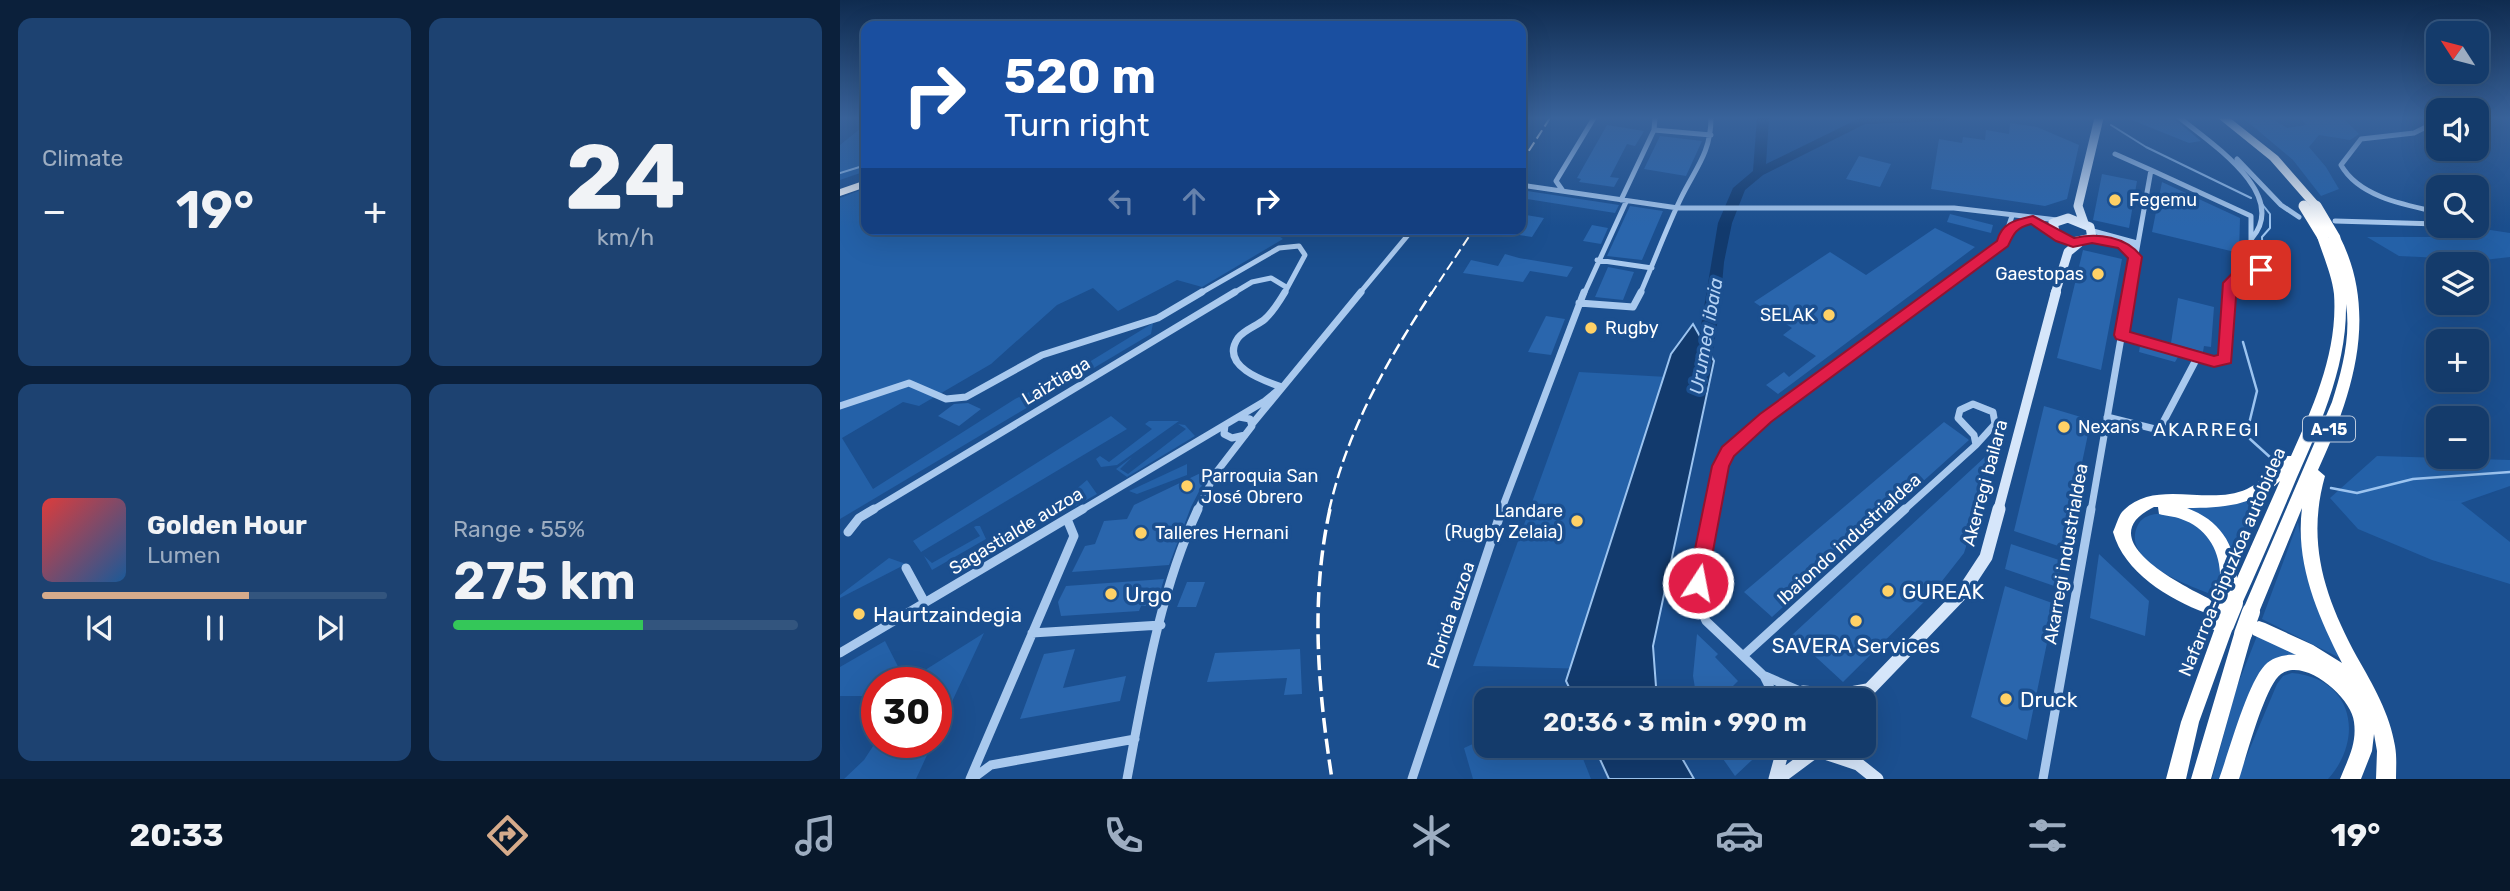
<!DOCTYPE html>
<html lang="en">
<head>
<meta charset="utf-8">
<style>
	:root { --surface:#143b6b; --page:#1d4271; --text:#f1f3f6; --muted:#9dadc1; --line:#33557e; --accent:#d6ab8b }
	body { margin:0; font-family:Rubik,sans-serif; background:var(--page); color:var(--text); height:100vh; display:flex; flex-direction:column; font-size:26px; white-space:nowrap }
	* { box-sizing:border-box; margin:0 }
	p { font-size:23px; color:var(--muted) }
	.icon { flex:none; width:38px; height:38px; fill:none; stroke:currentColor; stroke-width:2; stroke-linecap:round; stroke-linejoin:round }
	.map { position:relative; flex:1; overflow:hidden }
	.drawer { display:flex; flex-direction:column; gap:18px; padding:18px; background:#0b203b; width:840px }
	.drawer>* { flex:none }
	.top-card { position:absolute; left:21px; top:21px; width:665px; height:214px; border-radius:14px; box-shadow:0 7px 28px #0002,0 0 0 2px var(--line); background:#1a4fa0; color:#fff; overflow:hidden }
	.needle { width:46px; rotate:306deg }
	.tools { position:absolute; left:1586px; top:21px; display:grid; gap:14px }
	.tools a { display:grid; place-items:center; width:63px; height:63px; border-radius:14px; background:var(--surface); box-shadow:0 7px 28px #0002,0 0 0 2px var(--line); font-size:35px }
	.speed { position:absolute; left:21px; top:667px; display:flex; gap:14px; font-size:35px; font-weight:700; text-align:center }
	.speed>* { display:grid; place-content:center; width:91px; height:91px; border-radius:50%; background:var(--surface); box-shadow:0 7px 28px #0002,0 0 0 2px var(--line); line-height:1 }
	.speed .limit { border:10px solid #d22; background:#fff; color:#111 }
	.pin { position:absolute; display:grid; place-items:center; width:60px; height:60px; color:#fff; margin:-30px; border-radius:14px; box-shadow:0 4px 10px #0006 }
	.me { position:absolute; width:77px; margin:-38px; rotate:11deg; stroke-linejoin:round; filter:drop-shadow(0 0 5px #0008) }
	.turn { display:flex; align-items:center; gap:24px; height:147px; padding:0 28px; font-size:32px }
	.turn .icon { width:91px; height:91px; stroke-width:2.5 }
	.turn b { display:block; font-size:49px; line-height:60px }
	.lanes { display:flex; align-items:center; height:66px; padding:0 28px; background:#0003; justify-content:center; gap:35px; direction:ltr }
	.lanes .off { opacity:.35 }
	.big { font-size:52px; font-weight:600; line-height:1.1 }
	.drawer .tile { flex:1; display:flex; flex-direction:column; justify-content:center; gap:10px; min-width:0; padding:0 24px; border-radius:14px; background:var(--page) }
	.drawer .dial { align-items:center; gap:0 }
	.dial b { font-size:91px; line-height:1 }
	.song { display:flex; align-items:center; gap:21px }
	.cover { width:84px; height:84px; border-radius:10px; background:linear-gradient(135deg,hsl(0 70% 55%),hsl(210 70% 35%)) }
	.played { height:7px; border-radius:4px; background:linear-gradient(90deg,var(--accent) 60%,var(--line) 60%) }
	.keys { display:flex; justify-content:space-around; direction:ltr }
	.heat { display:flex; justify-content:space-between; align-items:center; font-size:38px; direction:ltr }
	.charge { height:10px; border-radius:5px; background:linear-gradient(90deg,#34c759 55%,var(--line) 0) }
	.drawer .tiles { flex:1; display:grid; gap:18px; grid-template-columns:repeat(2,1fr) }
	.trip { position:absolute; left:634px; top:688px; width:402px; height:70px; border-radius:14px; background:var(--surface); box-shadow:0 7px 28px #0002,0 0 0 2px var(--line); font-weight:600; line-height:70px; text-align:center }
	.menu { display:flex; height:112px; justify-content:space-around; align-items:center; background:#08182b; color:var(--muted) }
	.menu .icon { width:49px; height:49px }
	.menu .selected { color:var(--accent) }
	.menu b { font-size:32px; color:var(--text) }
	main { display:flex; flex:1; min-height:0 }
	.map>svg:first-child { display:block }
	.green { fill:#2461a8 }
	.water { fill:#123a6d; stroke:#9cc4f0; stroke-width:2 }
	.lines { fill:none; stroke-linecap:round; stroke-linejoin:round }
	.stream-far1 { stroke:#9cc4f0; stroke-width:2 }
	.stream { stroke:#9cc4f0; stroke-width:2.5 }
	.river { fill:#123a6d; fill-rule:evenodd }
	.building { fill:#2a66ad }
	.minor-far2 { stroke:#a9c9ee; stroke-width:5 }
	.minor-far1 { stroke:#a9c9ee; stroke-width:7 }
	.minor { stroke:#a9c9ee; stroke-width:9 }
	.secondary-far2 { stroke:#d6e6fa; stroke-width:9 }
	.secondary-far1 { stroke:#d6e6fa; stroke-width:10 }
	.secondary { stroke:#d6e6fa; stroke-width:13 }
	.motorway { fill:#fff; fill-rule:evenodd }
	.rail-far2 { stroke:#fff; stroke-width:2; stroke-dasharray:10 4.5; stroke-linecap:butt }
	.rail-far1 { stroke:#fff; stroke-width:2.5; stroke-dasharray:12 5; stroke-linecap:butt }
	.rail { stroke:#fff; stroke-width:3.5; stroke-dasharray:15 6; stroke-linecap:butt }
	.motorway-bridge-far1 { stroke:#fff; stroke-width:11 }
	.motorway-bridge { stroke:#fff; stroke-width:18 }
	.route { fill:#e11d48; stroke:#92132f; stroke-width:2 }
	.poi-dot { fill:#ffd166; stroke:#1b4f8f; stroke-width:2.5 }
	.labels { text-anchor:middle; dominant-baseline:central; stroke-width:7; stroke-linejoin:round; paint-order:stroke }
	.shield { fill:#1b4f8f; stroke:#bbcadd; stroke-width:2 }
	.shield-label { font-size:16px; font-weight:bold; fill:#fff }
	.poi-label { font-size:18px; fill:#fff; stroke:#1b4f8f; text-anchor:start }
	.street-label { font-size:18px; fill:#fff; stroke:#1b4f8f }
	.water-label { font-size:19px; font-style:italic; fill:#b5d3f5; stroke:#1b4f8f }
	.neighbourhood-label { font-size:19px; letter-spacing:2px; fill:#fff; stroke:#1b4f8f }
	.near-poi-label { font-size:21px; fill:#fff; stroke:#1b4f8f; text-anchor:start }
</style>
</head>
<body>
<main>
<section class="drawer">
<div class="tiles">
<div class="tile"><p>Climate</p>
<div class="heat"><a>−</a><b class="big">19°</b><a>+</a></div>
</div>
<div class="tile dial"><b>24</b><p>km/h</p></div>
<div class="tile">
<div class="song"><i class="cover"></i><div><b>Golden Hour</b><p>Lumen</p></div></div>
<div class="played"></div>
<div class="keys"><svg class="icon" aria-label="previous" viewBox="0 0 24 24"><path d="M18 5L8 12l10 7zM5 5v14"/></svg><svg class="icon" aria-label="pause" viewBox="0 0 24 24"><path d="M8 5v14M16 5v14"/></svg><svg class="icon" aria-label="next" viewBox="0 0 24 24"><path d="M6 5l10 7-10 7zM19 5v14"/></svg></div>
</div>
<div class="tile"><p>Range · 55%</p><b class="big">275 km</b><div class="charge"></div></div>
</div>
</section>
<div class="map">
<svg width="1670" height="779" viewBox="0 0 1670 779">
	<rect width="100%" height="100%" fill="#1b4f8f"/>
	<!-- green -->
	<path class="green" d="M1403 118H1431L1447 128 1466 125 1460 118H1503L1519 134 1510 140 1479 135 1469 147 1486 167 1499 189 1481 196 1453 160Z
		M26 124V171L0 180V145Z
		M26 188V229H430L443 239 362 287 337 280 278 311 253 288 217 305 151 364 79 406 63 402 2 438 33 489 175 399 241 367 313 323 311 334 0 519V198Z
		M1644 229 1670 233V257L1644 260 1559 256 1527 237H1628Z
		M739 372 827 377 751 669 633 666Z
		M271 416 287 429 81 552 73 541Z
		M309 421H339L277 465 261 467 256 459 260 456 269 462 312 429 305 424Z
		M338 424 345 425 355 436 287 477 276 469 292 457 280 469 288 474 346 429Z
		M1537 456 1670 460V486L1621 503 1670 542V584L1592 560 1518 529 1490 498Z
		M347 464V475L297 494 289 491Z
		M247 480 257 494 220 515 214 508Z
		M1423 495 1427 497 1398 562 1385 538 1341 505H1386Z
		M1325 513C1352 518 1387 541 1380 574 1379 580 1374 588 1371 594 1348 585 1282 562 1297 527 1302 515 1313 514 1325 513Z
		M1458 522 1465 563 1502 659 1422 619Z
		M136 526H140L146 539 92 570 84 556 92 563 140 536 134 527Z
		M49 558 66 564 0 598V595Z
		M144 633 96 736V682H37V706L22 696H0V667L45 641 66 682Z
		M1417 636 1466 658 1440 659 1380 779H1372L1396 689Z
		M1452 673C1513 678 1525 738 1488 779H1397L1437 684 1443 676Z
		M646 738V746H738L751 779H633L624 748Z
		M37 740V742H93L76 779H4L24 760Z"/>
	<!-- water -->
	<path class="water" d="M853 324 874 361 813 646 817 700H735L726 681 831 354Z
		M754 746H835L854 779H769Z"/>
	<g class="lines">
		<!-- stream-far1 -->
		<path class="stream-far1" d="M1271 125 1306 147 1411 198
			M0 173 26 165
			M1422 204 1430 214V228L1422 237 1423 267
			M1416 287 1421 274"/>
		<!-- stream -->
		<path class="stream" d="M1403 342 1417 391 1407 432
			M1410 439 1431 458
			M1491 488 1517 493 1573 479 1670 472"/>
		<!-- river -->
		<path class="river" d="M917 118H929L926 164 1020 118H1109L1104 121 1025 124 923 175 905 190 892 223 884 262 880 306 870 368 862 374 854 368 878 223 893 188 913 171Z"/>
	</g>
	<!-- building -->
	<path class="building" d="M1333 118 1361 141 1349 143 1289 119Z
		M1170 123 1197 127 1239 145 1227 199 1205 206 1091 189 1099 139 1122 143 1123 137 1145 140 1146 130 1169 134Z
		M767 125 804 131 795 146 787 144 770 177 779 178 774 187 739 182 741 179 737 178Z
		M820 136 862 141 846 176 804 169Z
		M1019 156 1051 164 1040 187 1006 179Z
		M1262 174 1297 181 1289 228 1253 220Z
		M1322 182 1400 218 1399 253 1312 232Z
		M681 190 779 205 775 213 681 198Z
		M790 206 823 211 802 260 767 256Z
		M1110 214 1153 225 1151 233 1107 222Z
		M686 215 704 218 692 237 665 233 666 229H681Z
		M752 225 768 228 761 244 743 241Z
		M1095 228 1135 247 938 394 926 385 944 372 949 377 976 356 943 335 952 328 914 302 990 252 1026 275Z
		M1243 250 1282 259 1261 370 1217 358Z
		M665 254 679 258 733 267 727 277 690 271 683 282 623 273 631 260 658 266Z
		M768 267 794 272 783 300 755 297Z
		M1338 298 1374 307 1371 347 1364 346 1363 352 1331 343Z
		M706 316 725 319 711 355 688 352Z
		M1300 346 1338 357 1335 362 1299 352Z
		M128 403 141 409 119 426 98 416 114 404Z
		M1204 406 1251 420 1224 548 1174 531Z
		M1104 422 1129 440 932 617 904 592Z
		M1158 445 1124 553 1091 595 1003 682 952 635Z
		M371 468 351 507 329 565 232 572 245 546 255 544 264 521 287 519 294 505Z
		M1171 544 1222 561 1217 587 1165 569Z
		M1259 554 1309 601 1305 636 1250 618Z
		M324 579 316 606H301L299 611 221 616 218 602 226 586Z
		M347 582H365L356 607H337Z
		M1165 586 1215 604 1187 740 1131 717Z
		M857 634 878 654 875 657 898 681 890 689 901 700H857L853 676Z
		M235 649 223 688 286 676 280 701 180 719 204 654Z
		M460 649 462 694 444 695 447 678 367 682 375 653Z
		M874 746H927L895 776Z"/>
	<g class="lines">
		<!-- minor-far2 -->
		<path class="minor-far2" d="M1340 118C1369 142 1450 194 1412 238
			M1591 118 1590 125 1574 133 1521 139 1501 165C1519 197 1565 205 1598 212
			M814 130 871 135
			M1275 154 1311 170
			M1397 159 1441 205 1459 217
			M681 185 838 208H1114L1217 220
			M723 191 716 181 754 118
			M781 200 814 130 815 118
			M1495 221 1598 224
			M1166 231 1193 220 1213 231
			M1253 231 1297 243
			M1252 238 1297 247
			M757 260 812 268
			M1406 268 1436 272
			M359 294 439 248 459 246 465 255 444 294
			M392 294 412 282 431 278 446 287
			M519 294 573 229
			M744 294 786 202
			M800 294C814 262 826 229 841 198 855 169 871 153 871 118
			M1094 294 1163 243 1172 216
			M1289 294 1311 170 1411 216V264L1390 283 1389 294"/>
		<!-- minor-far1 -->
		<path class="minor-far1" d="M739 303 793 307 801 292
			M1282 335 1374 361 1385 359 1389 292
			M442 387C424 381 379 366 398 338 405 329 417 326 425 319 433 312 439 302 445 292
			M1133 404 1153 412 1155 424 1136 445 1134 435 1118 418 1120 410Z
			M0 406 69 383 106 399 126 397 202 355 318 318 362 292
			M1267 417 1319 430 1358 356
			M413 423 521 292
			M385 425 384 434 392 438 405 435
			M31 511 395 292
			M240 511 425 401 442 387
			M357 511 375 474 412 426 410 419 399 417
			M661 511 744 292
			M871 511 880 466 904 435 1096 292
			M1063 511 1136 445
			M1251 511 1289 292"/>
		<!-- minor -->
		<path class="minor" d="M872 509 855 597 866 621 924 676 936 700
			M8 532 19 518 34 509
			M66 568 85 603
			M192 633 321 625
			M0 653 243 509
			M903 656 1065 509
			M925 676 962 692
			M130 779 234 536 227 519
			M132 779 151 765 295 739
			M287 779C304 689 319 593 358 509
			M572 779 662 509
			M1203 779 1251 509"/>
		<!-- secondary-far2 -->
		<path class="secondary-far2" d="M1228 218 1250 227 1252 238 1233 242 1216 235 1213 223Z
			M1244 223 1238 206 1259 118
			M1215 294 1228 252 1239 243"/>
		<!-- secondary-far1 -->
		<path class="secondary-far1" d="M1158 511 1216 292"/>
		<!-- secondary -->
		<path class="secondary" d="M948 700 963 692 1000 695 1027 690
			M1019 700 1123 592 1146 557 1159 509
			M954 746 973 753 995 746
			M1007 746 1018 764 1037 779
			M982 752 1018 764
			M935 779 944 746
			M938 779 973 753"/>
		<!-- motorway -->
		<path class="motorway" d="M1378 118H1390L1438 156 1480 204V208H1472L1430 160Z
			M26 180V187L0 196V189Z
			M1483 233 1489 238 1495 234 1499 235C1540 314 1512 396 1478 470L1485 476C1466 543 1485 598 1517 657 1533 685 1550 714 1555 746 1557 757 1556 768 1556 779H1536L1537 751 1534 734 1532 751 1521 779H1500C1508 759 1517 744 1514 722 1512 698 1465 657 1441 674 1425 685 1406 758 1399 779H1379C1389 752 1407 684 1425 665 1433 657 1445 654 1456 655L1413 635 1410 629 1413 623 1419 621 1425 623 1473 645 1502 663C1477 614 1455 563 1462 508L1417 617 1411 620 1405 617 1402 612 1492 402C1502 370 1511 337 1506 304 1507 370 1478 429 1452 489 1435 529 1418 569 1400 608L1394 611 1388 608 1386 601 1380 599C1376 591 1380 582 1380 573 1379 548 1365 527 1341 519 1334 516 1326 516 1319 514L1318 507H1314C1248 539 1342 585 1372 600L1375 605 1372 610 1366 613C1328 599 1284 572 1273 532 1276 526 1278 517 1282 512 1314 477 1368 507 1407 489 1422 482 1432 469 1442 456H1451C1474 405 1498 351 1494 294 1492 276 1483 255 1477 237ZM1440 481 1397 578C1395 543 1379 520 1347 508 1382 508 1414 506 1440 481Z
			M1385 617 1391 619 1394 625 1359 722 1346 779H1326L1341 722 1376 625 1379 619Z
			M1403 626 1409 628 1412 634 1371 779H1351L1394 634 1397 628Z"/>
		<!-- rail-far2 -->
		<path class="rail-far2" d="M681 163 710 118
			M591 294 634 229"/>
		<!-- rail-far1 -->
		<path class="rail-far1" d="M489 511C507 430 547 361 592 292"/>
		<!-- rail -->
		<path class="rail" d="M490 509C470 599 478 689 492 779"/>
		<!-- motorway-bridge-far1 -->
		<path class="motorway-bridge-far1" d="M1464 206 1483 237
			M1476 206 1495 238"/>
		<!-- motorway-bridge -->
		<path class="motorway-bridge" d="M1376 621 1386 594
			M1385 625 1394 603
			M1403 634 1411 612"/>
	</g>
	<!-- sky -->
	<linearGradient id="sky" x2="0" y2="1"><stop stop-color="#0f2b4f"/><stop offset="0.52" stop-color="#39639b"/><stop offset="1" stop-color="#39639b" stop-opacity="0"/></linearGradient>
	<rect width="1670" height="227" fill="url(#sky)"/>
	<!-- route -->
	<path class="route" d="M1193 216 1234 238C1258 233 1286 236 1302 257L1290 332 1374 356 1378 355 1383 283 1401 264 1426 267V273H1409L1397 284 1391 363 1374 367 1276 339 1274 335 1288 258 1278 248 1252 243 1233 247 1216 241 1191 224C1176 228 1174 233 1168 246L931 422 894 456 889 466 867 583 864 589H851L848 583 872 466 882 447 920 414 1157 241C1162 222 1176 220 1193 216Z"/>
	<!-- markers -->
	<g class="poi-dot">
		<circle cx="1275" cy="200" r="7"/>
		<circle cx="1258" cy="274" r="7"/>
		<circle cx="989" cy="315" r="7"/>
		<circle cx="751" cy="328" r="7"/>
		<circle cx="1224" cy="427" r="7"/>
		<circle cx="347" cy="486" r="7"/>
		<circle cx="737" cy="521" r="7"/>
		<circle cx="301" cy="533" r="7"/>
		<circle cx="1048" cy="591" r="7"/>
		<circle cx="271" cy="594" r="7"/>
		<circle cx="19" cy="614" r="7"/>
		<circle cx="1016" cy="621" r="7"/>
		<circle cx="1166" cy="699" r="7"/>
	</g>
	<g class="labels">
		<!-- shield labels -->
		<rect class="shield" x="1463" y="416.5" width="52" height="25" rx="5"/>
		<g class="shield-label">
			<text x="1489" y="429">A-15</text>
		</g>
		<!-- poi labels -->
		<g class="poi-label">
			<text x="1289" y="200">Fegemu</text>
			<text x="1244" y="274" text-anchor="end">Gaestopas</text>
			<text x="975" y="315" text-anchor="end">SELAK</text>
			<text x="765" y="328">Rugby</text>
			<text x="1238" y="427">Nexans</text>
			<text x="361" y="476">Parroquia San<tspan x="361" dy="21">José Obrero</tspan></text>
			<text x="723" y="511" text-anchor="end">Landare<tspan x="723" dy="21">(Rugby Zelaia)</tspan></text>
			<text x="315" y="533">Talleres Hernani</text>
		</g>
		<!-- street labels -->
		<g class="street-label">
			<text transform="translate(216 381) rotate(-31)">Laiztiaga</text>
			<text transform="translate(1145 483) rotate(-75)">Akerregi bailara</text>
			<text transform="translate(176 531) rotate(-31)">Sagastialde auzoa</text>
			<text transform="translate(1009 539) rotate(-42)">Ibaiondo industrialdea</text>
			<text transform="translate(1226 554) rotate(-80)">Akarregi industrialdea</text>
			<text transform="translate(1392 562) rotate(-67)">Nafarroa-Gipuzkoa autobidea</text>
			<text transform="translate(611 615) rotate(-71)">Florida auzoa</text>
		</g>
		<!-- water labels -->
		<g class="water-label">
			<text transform="translate(866 336) rotate(-80)">Urumea ibaia</text>
		</g>
		<!-- neighbourhood labels -->
		<g class="neighbourhood-label">
			<text x="1367" y="429">AKARREGI</text>
		</g>
		<!-- near-poi labels -->
		<g class="near-poi-label">
			<text x="1062" y="591">GUREAK</text>
			<text x="285" y="594">Urgo</text>
			<text x="33" y="614">Haurtzaindegia</text>
			<text x="1016" y="645" text-anchor="middle">SAVERA Services</text>
			<text x="1180" y="699">Druck</text>
		</g>
	</g>
</svg>
<div class="tools">
<a><svg class="needle" viewBox="-14 -14 28 28"><path d="M0-13l5 13h-10z" fill="#e53935"/><path d="M0 13l5-13h-10z" fill="#9dadc1"/></svg></a>
<a><svg class="icon" aria-label="sound" viewBox="0 0 24 24"><path d="M4 9h4l5-4v14l-5-4H4zM17 9q2 3 0 6"/></svg></a>
<a><svg class="icon" aria-label="search" viewBox="0 0 24 24"><circle cx="10" cy="10" r="6"/><path d="M15 15l6 6"/></svg></a>
<a><svg class="icon" aria-label="layers" viewBox="0 0 24 24"><path d="M12 4l9 5-9 5-9-5zM3 14l9 5 9-5"/></svg></a>
<a>+</a>
<a>−</a>
</div>
<div class="speed"><div class="limit">30</div></div>
<div class="pin" style="left:1421px;top:270px;background:#d93025"><svg class="icon" aria-label="arrive" viewBox="0 0 24 24"><path d="M6 21V4h12l-3 4 3 4H6"/></svg></div>
<svg class="me" style="left:858px;top:583px" viewBox="-20 -20 40 40"><circle r="17" fill="#e11d48" stroke="#fff" stroke-width="3"/><path d="M0-11L8 9 0 5-8 9z" fill="#fff"/></svg>
<div class="trip">20:36 · 3 min · 990 m</div>
<div class="top-card">
<div class="turn"><svg class="icon" aria-label="right" viewBox="0 0 24 24"><path d="M7 20v-9h11M14 6l5 5-5 5"/></svg><div><b>520 m</b>Turn right</div></div>
<div class="lanes"><svg class="icon off" aria-label="left" viewBox="0 0 24 24"><path d="M17 20v-9H6M10 6l-5 5 5 5"/></svg><svg class="icon off" aria-label="ahead" viewBox="0 0 24 24"><path d="M12 20V5M6 11l6-6 6 6"/></svg><svg class="icon" aria-label="right" viewBox="0 0 24 24"><path d="M7 20v-9h11M14 6l5 5-5 5"/></svg></div>
</div>
</div>
</main>
<nav class="menu">
<b>20:33</b>
<svg class="icon selected" aria-label="directions" viewBox="0 0 24 24"><path d="M12 3l9 9-9 9-9-9zM9 14v-3h6M13 9l2 2-2 2"/></svg>
<svg class="icon" aria-label="music" viewBox="0 0 24 24"><path d="M9 18V5l10-2v13"/><circle cx="6" cy="18" r="3"/><circle cx="16" cy="16" r="3"/></svg>
<svg class="icon" aria-label="phone" viewBox="0 0 24 24"><path d="M5 4h4l2 5-3 2q2 4 5 5l2-3 5 2v4C11 20 4 13 5 4z"/></svg>
<svg class="icon" aria-label="climate" viewBox="0 0 24 24"><path d="M12 3v18M4 7l16 10M4 17L20 7"/></svg>
<svg class="icon" aria-label="car" viewBox="0 0 24 24"><path d="M5 17H2v-5l4-1 3-4h7l3 4 3 1v5h-3M9 17h6M6 11h13"/><circle cx="7" cy="17" r="2"/><circle cx="17" cy="17" r="2"/></svg>
<svg class="icon" aria-label="filters" viewBox="0 0 24 24"><path d="M4 7h16M4 17h16"/><circle cx="9" cy="7" r="2"/><circle cx="15" cy="17" r="2"/></svg>
<b>19°</b>
</nav>
</body>
</html>
